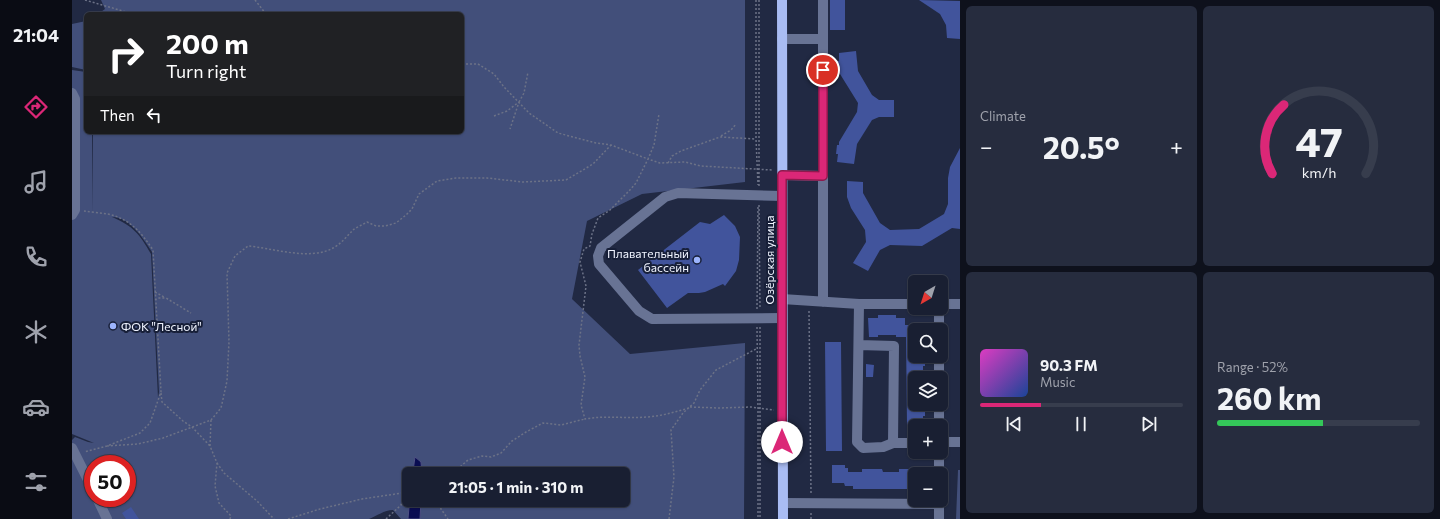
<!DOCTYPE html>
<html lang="en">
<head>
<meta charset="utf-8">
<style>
	:root { --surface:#191f32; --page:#262c3e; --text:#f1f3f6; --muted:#9fa2ac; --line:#373d4d; --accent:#db2777 }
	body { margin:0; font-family:Commissioner,sans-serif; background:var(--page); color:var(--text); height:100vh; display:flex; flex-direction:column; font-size:15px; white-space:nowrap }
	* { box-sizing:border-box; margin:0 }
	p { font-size:13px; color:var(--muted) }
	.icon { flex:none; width:22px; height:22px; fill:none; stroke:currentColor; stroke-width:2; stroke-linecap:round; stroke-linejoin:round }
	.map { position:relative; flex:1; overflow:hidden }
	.sheet { display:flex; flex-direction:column; gap:6px; padding:6px; background:#0e111c; width:480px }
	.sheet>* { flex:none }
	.top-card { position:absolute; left:12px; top:12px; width:380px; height:122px; border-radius:6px; box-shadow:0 1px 3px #0004,0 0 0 1px var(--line); background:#202124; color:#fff; overflow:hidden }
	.needle { width:26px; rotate:219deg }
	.fabs { position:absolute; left:836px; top:275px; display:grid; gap:8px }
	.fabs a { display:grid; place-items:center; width:40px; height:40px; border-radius:6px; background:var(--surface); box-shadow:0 1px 3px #0004,0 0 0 1px var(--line); font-size:20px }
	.speed { position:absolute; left:12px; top:455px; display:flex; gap:8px; font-size:20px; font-weight:700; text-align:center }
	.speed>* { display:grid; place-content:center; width:52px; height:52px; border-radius:50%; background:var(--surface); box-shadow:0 1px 3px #0004,0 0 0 1px var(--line); line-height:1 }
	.speed .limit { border:6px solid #d22; background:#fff; color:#111 }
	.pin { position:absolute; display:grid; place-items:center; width:34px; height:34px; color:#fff; margin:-17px; border:2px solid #fff; border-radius:50%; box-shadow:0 1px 4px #0007 }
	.me { position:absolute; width:44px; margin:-22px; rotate:0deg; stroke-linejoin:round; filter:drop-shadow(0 0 3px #0008) }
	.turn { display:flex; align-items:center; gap:14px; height:84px; padding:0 16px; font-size:18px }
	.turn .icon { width:52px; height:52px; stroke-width:2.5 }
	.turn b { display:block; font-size:28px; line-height:34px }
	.then { display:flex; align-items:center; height:38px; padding:0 16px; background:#0003; gap:8px; font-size:15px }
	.big { font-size:30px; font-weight:700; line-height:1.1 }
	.sheet .widget { flex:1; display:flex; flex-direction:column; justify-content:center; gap:6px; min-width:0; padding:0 14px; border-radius:6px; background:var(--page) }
	.sheet .dial { align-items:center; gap:0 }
	.dial svg { height:104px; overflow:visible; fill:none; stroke:var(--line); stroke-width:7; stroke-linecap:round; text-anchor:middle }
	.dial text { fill:var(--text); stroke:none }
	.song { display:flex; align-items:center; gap:12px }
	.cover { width:48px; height:48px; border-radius:6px; background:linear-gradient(135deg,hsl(310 70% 55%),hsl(220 70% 35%)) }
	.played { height:4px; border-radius:2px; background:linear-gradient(90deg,var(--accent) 30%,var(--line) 30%) }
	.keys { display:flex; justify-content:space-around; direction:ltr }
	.heat { display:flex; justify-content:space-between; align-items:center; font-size:22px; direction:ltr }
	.charge { height:6px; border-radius:3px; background:linear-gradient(90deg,#34c759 52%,var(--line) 0) }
	.sheet .tiles { flex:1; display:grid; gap:6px; grid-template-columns:repeat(2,1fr) }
	.trip { position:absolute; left:330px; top:467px; width:228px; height:40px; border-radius:6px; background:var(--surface); box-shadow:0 1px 3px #0004,0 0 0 1px var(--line); font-weight:700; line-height:40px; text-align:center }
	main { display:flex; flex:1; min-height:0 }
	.tabs { display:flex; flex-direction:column; width:72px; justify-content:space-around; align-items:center; background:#0a0c14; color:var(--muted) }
	.tabs .icon { width:28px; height:28px }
	.tabs .selected { color:var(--accent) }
	.tabs b { font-size:18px; color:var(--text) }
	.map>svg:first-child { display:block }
	.green { fill:#424f7a; fill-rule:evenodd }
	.water { fill:#0a0d51; stroke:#4f5285 }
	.building { fill:#41549c }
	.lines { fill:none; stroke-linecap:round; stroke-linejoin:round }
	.path { stroke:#6c7287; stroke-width:1.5; stroke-dasharray:2 2; stroke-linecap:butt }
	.minor { stroke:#687394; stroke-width:10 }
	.major { stroke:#a9bcf3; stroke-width:10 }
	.route-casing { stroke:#8e194d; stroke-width:10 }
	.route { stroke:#db2777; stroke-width:7 }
	.poi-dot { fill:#9cb4fd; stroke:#171f38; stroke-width:1.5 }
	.labels { text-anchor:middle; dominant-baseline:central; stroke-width:4; stroke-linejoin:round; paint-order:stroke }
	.poi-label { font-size:12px; fill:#eff3fe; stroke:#171f38; text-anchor:end }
	.street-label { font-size:12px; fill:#eff3fe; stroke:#171f38 }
</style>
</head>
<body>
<main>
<nav class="tabs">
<b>21:04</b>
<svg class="icon selected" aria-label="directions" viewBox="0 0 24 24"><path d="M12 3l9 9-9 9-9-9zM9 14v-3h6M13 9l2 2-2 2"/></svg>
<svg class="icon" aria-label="music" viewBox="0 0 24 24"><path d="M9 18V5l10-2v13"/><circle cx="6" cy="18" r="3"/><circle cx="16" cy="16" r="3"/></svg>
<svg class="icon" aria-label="phone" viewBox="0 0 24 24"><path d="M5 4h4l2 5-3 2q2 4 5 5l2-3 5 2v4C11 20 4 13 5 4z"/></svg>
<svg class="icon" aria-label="climate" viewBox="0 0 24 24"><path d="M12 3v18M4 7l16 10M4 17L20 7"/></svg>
<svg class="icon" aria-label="car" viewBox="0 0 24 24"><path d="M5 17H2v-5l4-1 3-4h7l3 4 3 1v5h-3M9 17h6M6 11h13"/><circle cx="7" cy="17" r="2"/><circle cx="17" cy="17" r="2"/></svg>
<svg class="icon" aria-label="filters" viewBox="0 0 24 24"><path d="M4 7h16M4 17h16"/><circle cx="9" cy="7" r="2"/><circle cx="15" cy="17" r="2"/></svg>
</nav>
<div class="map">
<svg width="888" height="519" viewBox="0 0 888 519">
	<rect width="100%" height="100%" fill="#212943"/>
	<!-- green -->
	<path class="green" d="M29 0H673V182L570 194 515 221 500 299 558 354 673 343 672 519H348L349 500H551V474H350L349 462 343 457 341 471 342 474H337V500H341L337 507 336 519H329L321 510C312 510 305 516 297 519H0V440L3 437 16 442 22 443 0 434V70L14 72V132H20L21 214V132H390V14H26L33 9ZM40 217C58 217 71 238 80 252L87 392 86 398 79 254C67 233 62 227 40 217ZM21 464H55V498H21Z
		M14 21V70L0 67V24Z
		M886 470H888V519H884Z"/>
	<!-- water -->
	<path class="water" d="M343 457 349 462 350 474H342L341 471Z
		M341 500H349L348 519H336L337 507Z"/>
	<!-- building -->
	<path class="building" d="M758 0H773V30H758Z
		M847 0 888 1V39L875 38 874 25 868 14Z
		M784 51 786 71 800 95 807 100H822V117H807L800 120 785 144 782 164 765 162 766 154H764L765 145H767V142L785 112 786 103 768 74V70H766L765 61H767V53Z
		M888 148V229L880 228 850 246 818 245 808 250 796 271 781 263 794 242 793 230 779 208 775 197V181L791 182V193L808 223 818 230 847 229 872 214 876 204V178L878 167Z
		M652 215 663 226 668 237 667 260 664 271 653 286 651 284 633 292 627 293H616L595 308 566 270 628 222 638 224Z
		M806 315H824V318H833V325H838V333H843V356H853V366H851V375L849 374V378H843V404H853V416H851V425H835L834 337H824V335H806V337H797L796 318H806Z
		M753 342H769L770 451H754Z
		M794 364 802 365 801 377H794Z
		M760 465H773V468H776V472H790V469H810L811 472H827V469H843V489H781V486H773L772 483H760Z
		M59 507 67 519H54L50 513Z"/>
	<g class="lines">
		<!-- path -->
		<path class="path" d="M13 0 61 14
			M183 0 194 14
			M684 0V139L686 185
			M687 0V187
			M390 64H406L422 74 432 87 457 113 486 133 524 143 539 145 576 159 582 145 587 114
			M447 102 452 93 456 72
			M422 116 435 111 447 102 438 129
			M649 136 659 130 664 124
			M596 163 600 156 609 151 648 137 684 139
			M687 205 688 309
			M12 211C19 212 28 213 36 214 58 219 69 232 81 250L89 392 78 423 68 433 35 446 12 452
			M83 292 92 297
			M83 300 86 298H94L119 313
			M685 309 686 205
			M737 311 739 493
			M685 327 686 409V519
			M688 327V519
			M89 393 90 402 111 421 120 427 138 446
			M618 407 647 408 679 407 702 410
			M617 408C603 412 590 416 575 417 554 419 535 415 513 419L509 405 513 377 508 356 507 345 514 286 508 262 512 249 518 246 520 234 526 218 538 210 557 191 564 183 576 159 588 163 613 162 629 166 700 170
			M139 420 138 446 145 463 143 486 147 503 159 516 158 519
			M35 446 66 444 91 438 139 420 149 408 155 381 157 342 155 273 163 256 176 246C200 248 238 261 261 248 269 244 275 236 281 230 285 227 290 225 295 222L304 226H313L324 223 334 215 340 209 347 194 365 181 384 178H415L451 182 494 180 521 164 539 145
			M145 463 152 473 185 501 202 519
			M385 474 389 466 396 460 410 456 419 457 429 453 440 441 454 432 471 423 489 425 513 419
			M367 500 369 509 376 519
			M216 519 248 509 290 499 337 492
			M314 519 329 505 334 493
			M597 519 602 477 599 430 611 413 622 403 628 390 644 370 684 349
			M739 519V513"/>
		<!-- minor -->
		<path class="minor" d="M751 0V302
			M710 39H751
			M0 93 3 99V210L0 215
			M710 175 751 176
			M710 196 606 193 593 197 529 248 526 256 527 264 567 311 580 319 710 318
			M710 299 787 304 785 442 791 448 811 447 821 443H843
			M787 304H843
			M869 304H888
			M867 330V308
			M787 345 822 346 821 443
			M867 378V356
			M867 426V404
			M869 442H888
			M0 448 21 490
			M867 452V474
			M25 498 35 519
			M711 503 867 504V519"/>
		<!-- major -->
		<path class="major" d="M710 0 711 519"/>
	</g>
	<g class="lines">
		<defs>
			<path id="route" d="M710 442V175L751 176V70"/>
		</defs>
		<!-- route casing -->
		<use href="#route" class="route-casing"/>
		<!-- route -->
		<use href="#route" class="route"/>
	</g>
	<!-- markers -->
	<g class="poi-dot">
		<circle cx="625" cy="260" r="4"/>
		<circle cx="41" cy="326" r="4"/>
	</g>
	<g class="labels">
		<!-- poi labels -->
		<g class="poi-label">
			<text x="617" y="253">Плавательный<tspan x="617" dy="14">бассейн</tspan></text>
			<text x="49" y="326" text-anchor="start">ФОК "Лесной"</text>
		</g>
		<!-- street labels -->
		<g class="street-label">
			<text transform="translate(697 260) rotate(-90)">Озёрская улица</text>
		</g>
	</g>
</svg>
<div class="fabs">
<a><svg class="needle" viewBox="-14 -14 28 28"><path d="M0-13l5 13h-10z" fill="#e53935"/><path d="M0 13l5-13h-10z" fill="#9fa2ac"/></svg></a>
<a><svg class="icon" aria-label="search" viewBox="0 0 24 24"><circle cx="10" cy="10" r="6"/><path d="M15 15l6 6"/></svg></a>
<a><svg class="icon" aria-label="layers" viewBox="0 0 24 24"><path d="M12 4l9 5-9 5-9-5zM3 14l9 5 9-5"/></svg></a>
<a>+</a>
<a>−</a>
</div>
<div class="speed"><div class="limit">50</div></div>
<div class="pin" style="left:751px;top:70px;background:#d93025"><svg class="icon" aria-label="arrive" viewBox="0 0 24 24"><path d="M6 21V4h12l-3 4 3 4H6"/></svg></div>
<svg class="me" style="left:710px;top:442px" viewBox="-20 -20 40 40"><circle r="19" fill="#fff"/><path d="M0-13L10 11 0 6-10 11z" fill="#db2777"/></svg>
<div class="trip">21:05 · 1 min · 310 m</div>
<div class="top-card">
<div class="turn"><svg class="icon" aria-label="right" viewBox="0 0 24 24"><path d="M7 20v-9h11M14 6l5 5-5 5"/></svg><div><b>200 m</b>Turn right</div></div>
<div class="then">Then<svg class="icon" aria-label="left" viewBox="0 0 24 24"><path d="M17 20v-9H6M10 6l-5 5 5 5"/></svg></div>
</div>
</div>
<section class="sheet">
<div class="tiles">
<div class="widget"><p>Climate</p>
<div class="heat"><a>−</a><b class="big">20.5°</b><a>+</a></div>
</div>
<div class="widget dial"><svg viewBox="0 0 100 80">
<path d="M14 69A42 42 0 1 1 86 69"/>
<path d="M14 69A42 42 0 0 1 23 16" stroke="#db2777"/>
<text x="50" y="56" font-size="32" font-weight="700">47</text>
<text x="50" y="72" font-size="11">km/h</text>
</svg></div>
<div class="widget">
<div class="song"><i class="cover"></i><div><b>90.3 FM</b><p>Music</p></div></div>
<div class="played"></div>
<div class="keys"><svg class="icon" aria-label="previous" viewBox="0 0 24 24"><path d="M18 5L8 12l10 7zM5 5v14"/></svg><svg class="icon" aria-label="pause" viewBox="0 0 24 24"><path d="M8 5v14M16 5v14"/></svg><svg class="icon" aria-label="next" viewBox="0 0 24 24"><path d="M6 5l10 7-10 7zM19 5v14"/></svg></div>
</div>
<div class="widget"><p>Range · 52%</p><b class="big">260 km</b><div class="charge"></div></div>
</div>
</section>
</main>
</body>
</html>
